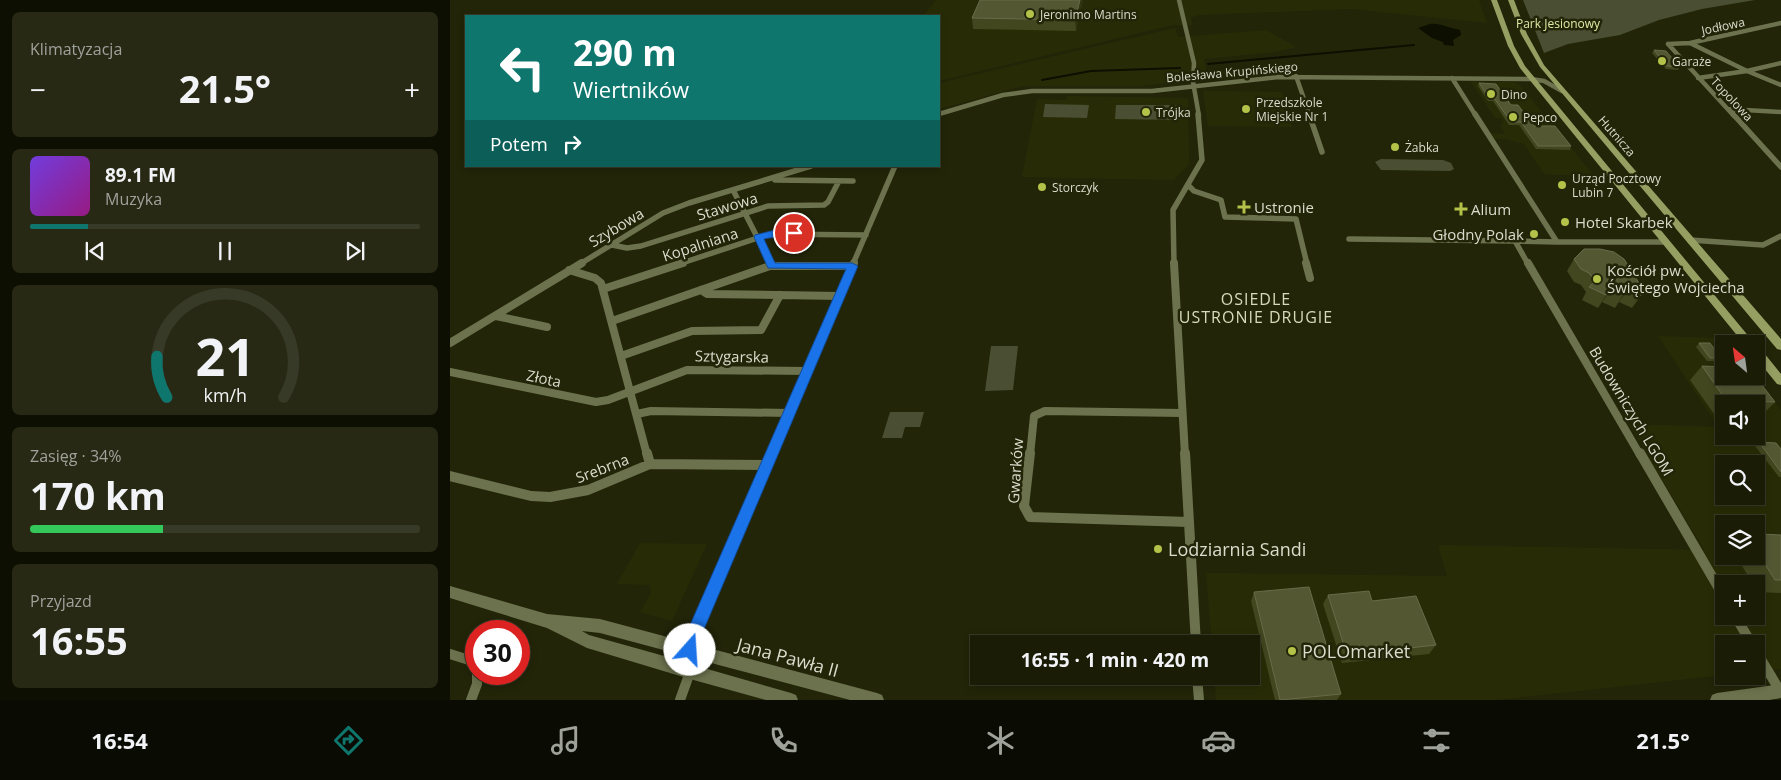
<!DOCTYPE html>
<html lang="pl">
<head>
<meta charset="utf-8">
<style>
	:root { --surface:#1a1c06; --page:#272914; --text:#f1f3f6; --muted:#9fa19b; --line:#383a28; --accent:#0f766e }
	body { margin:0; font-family:"Open Sans",sans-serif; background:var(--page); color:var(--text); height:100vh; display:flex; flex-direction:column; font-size:19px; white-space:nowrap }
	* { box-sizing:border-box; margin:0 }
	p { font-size:16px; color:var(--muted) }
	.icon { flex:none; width:28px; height:28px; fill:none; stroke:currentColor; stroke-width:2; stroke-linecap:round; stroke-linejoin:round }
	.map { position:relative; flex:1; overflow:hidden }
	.sheet { display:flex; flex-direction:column; gap:12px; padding:12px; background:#0e0f03; width:450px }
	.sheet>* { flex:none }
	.hud { position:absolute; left:15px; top:15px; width:475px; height:152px; border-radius:0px; box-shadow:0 2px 8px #0003,0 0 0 1px var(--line); background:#0f766e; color:#fff; overflow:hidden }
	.needle { width:32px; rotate:331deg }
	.buttons { position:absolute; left:1265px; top:335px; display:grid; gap:10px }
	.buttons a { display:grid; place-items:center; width:50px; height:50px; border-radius:0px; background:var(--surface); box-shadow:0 2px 8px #0003,0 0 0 1px var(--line); font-size:25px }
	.speed { position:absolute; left:15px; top:620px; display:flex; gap:10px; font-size:25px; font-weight:700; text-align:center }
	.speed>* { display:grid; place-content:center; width:65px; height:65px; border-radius:50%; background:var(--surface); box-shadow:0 2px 8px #0003,0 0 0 1px var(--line); line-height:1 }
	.speed .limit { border:8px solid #d22; background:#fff; color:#111 }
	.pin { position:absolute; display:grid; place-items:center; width:42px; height:42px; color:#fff; margin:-21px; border:2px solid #fff; border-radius:50%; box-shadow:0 1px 5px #0007 }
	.me { position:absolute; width:55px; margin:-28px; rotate:19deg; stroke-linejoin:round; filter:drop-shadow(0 0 4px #0008) }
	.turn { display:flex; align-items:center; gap:18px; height:105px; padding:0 25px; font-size:22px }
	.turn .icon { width:65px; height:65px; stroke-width:2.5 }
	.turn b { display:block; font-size:35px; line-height:42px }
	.then { display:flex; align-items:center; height:48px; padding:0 25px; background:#0003; gap:10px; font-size:19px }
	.big { font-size:38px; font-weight:700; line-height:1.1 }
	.sheet .tile { flex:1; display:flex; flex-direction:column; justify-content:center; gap:8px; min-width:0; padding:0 18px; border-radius:8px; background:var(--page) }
	.sheet .dial { align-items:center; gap:0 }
	.dial svg { height:130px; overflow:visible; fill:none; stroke:var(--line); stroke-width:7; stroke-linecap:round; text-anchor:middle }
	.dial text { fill:var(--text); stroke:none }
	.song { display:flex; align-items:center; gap:15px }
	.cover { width:60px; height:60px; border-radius:8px; background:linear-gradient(135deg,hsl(260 70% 55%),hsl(310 70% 35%)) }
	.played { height:5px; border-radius:2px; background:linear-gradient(90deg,var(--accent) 15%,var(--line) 15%) }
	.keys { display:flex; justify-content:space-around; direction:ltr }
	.heat { display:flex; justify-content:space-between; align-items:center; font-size:28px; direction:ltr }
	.charge { height:8px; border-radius:4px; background:linear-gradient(90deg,#34c759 34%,var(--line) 0) }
	.trip { position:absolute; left:520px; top:635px; width:290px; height:50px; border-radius:0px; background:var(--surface); box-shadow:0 2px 8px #0003,0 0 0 1px var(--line); font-weight:700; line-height:50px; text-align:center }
	.tab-bar { display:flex; height:80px; justify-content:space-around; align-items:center; background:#0a0b02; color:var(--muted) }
	.tab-bar .icon { width:35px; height:35px }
	.tab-bar .current { color:var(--accent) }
	.tab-bar b { font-size:22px; color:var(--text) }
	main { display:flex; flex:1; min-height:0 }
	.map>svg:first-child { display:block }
	.built { fill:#282c06; fill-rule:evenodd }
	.green { fill:#4a4e32 }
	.water { fill:#0d0f00 }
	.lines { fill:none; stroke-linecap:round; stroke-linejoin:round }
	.stream { stroke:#0d0f00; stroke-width:2 }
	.minor-far3 { stroke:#6c724d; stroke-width:4.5 }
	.minor-far2 { stroke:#6c724d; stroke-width:5.5 }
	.minor-far1 { stroke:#6c724d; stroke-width:8 }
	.minor { stroke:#6c724d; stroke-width:10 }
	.tertiary { fill:#6c724d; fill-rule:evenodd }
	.secondary { fill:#969f62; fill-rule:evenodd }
	.wall { fill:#424720 }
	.shaded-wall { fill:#2f330f }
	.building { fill:#535732; stroke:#686c4a }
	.route { fill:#1a73e8; stroke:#114b97 }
	.poi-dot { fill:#b4c24a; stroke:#222508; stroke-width:2 }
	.labels { text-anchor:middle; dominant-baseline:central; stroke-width:5; stroke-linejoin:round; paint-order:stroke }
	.far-poi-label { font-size:12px; fill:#daddcc; stroke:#222508; text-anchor:start }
	.far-park-label { font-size:12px; fill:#dfe9a3; stroke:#222508 }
	.far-street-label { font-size:12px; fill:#daddcc; stroke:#222508 }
	.street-label { font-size:15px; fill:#daddcc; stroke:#222508 }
	.poi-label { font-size:15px; fill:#daddcc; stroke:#222508; text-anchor:start }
	.neighbourhood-label { font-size:16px; letter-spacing:1px; fill:#d5dbb8; stroke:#222508 }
	.near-poi-label { font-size:18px; fill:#daddcc; stroke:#222508; text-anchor:start }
	.near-street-label { font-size:18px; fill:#daddcc; stroke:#222508 }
</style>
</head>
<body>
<main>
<section class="sheet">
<div class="tile"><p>Klimatyzacja</p>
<div class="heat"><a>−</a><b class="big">21.5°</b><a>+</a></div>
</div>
<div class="tile">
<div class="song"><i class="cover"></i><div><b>89.1 FM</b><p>Muzyka</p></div></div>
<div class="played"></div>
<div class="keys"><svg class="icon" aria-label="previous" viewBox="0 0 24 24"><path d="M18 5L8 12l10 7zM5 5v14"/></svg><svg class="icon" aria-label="pause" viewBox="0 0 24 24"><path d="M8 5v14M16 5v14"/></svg><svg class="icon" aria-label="next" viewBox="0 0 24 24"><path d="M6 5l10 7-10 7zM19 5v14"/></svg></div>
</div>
<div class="tile dial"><svg viewBox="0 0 100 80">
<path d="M14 69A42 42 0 1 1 86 69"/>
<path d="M14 69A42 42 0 0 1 8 44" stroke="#0f766e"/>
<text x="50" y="56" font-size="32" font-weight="700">21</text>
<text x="50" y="72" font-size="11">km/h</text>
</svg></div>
<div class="tile"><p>Zasięg · 34%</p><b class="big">170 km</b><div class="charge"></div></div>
<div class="tile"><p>Przyjazd</p><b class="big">16:55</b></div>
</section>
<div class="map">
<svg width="1331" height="700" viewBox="0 0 1331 700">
	<rect width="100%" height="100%" fill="#222508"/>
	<!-- built -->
	<path class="built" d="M486 0H1029L1037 23 901 9 748 15 741 18 743 25H723L489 81V16H473Z
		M725 28 728 37 816 30 846 47 826 52 754 59 758 78 690 86H573L489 109V83Z
		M1021 82H1063L1070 85 1145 177 1094 174 1074 144 1055 139H1044L1040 133 1055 134 1050 124 1053 123 1051 118H1045Z
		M753 91 832 92 842 127 758 126Z
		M617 96 738 98 739 164 724 180 572 177 587 99 616 100Z
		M1208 336 1274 338 1278 344H1274V376H1304L1331 410V669L1306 672V644H1274V675L1046 700H766L764 676H801V644H762L756 573 997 576 988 545 1254 550 1179 424 1268 427ZM1274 404H1306V436H1274ZM1274 464H1306V496H1274ZM1274 524H1306V556H1274ZM1274 584H1306V616H1274Z
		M190 543 257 544 222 621 190 612 201 593 200 585 167 584Z"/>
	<!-- green -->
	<path class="green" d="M1073 0H1305L1252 9 1209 20 1170 35 1118 44 1094 53Z
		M595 104 639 105 637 118 593 117Z
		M666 105H726L727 120 665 119Z
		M931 159 993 160 1001 163 1004 169 1000 171 931 170 925 162Z
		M541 346H568L563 390 535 391Z
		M440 412H474L470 427H455L452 438H432Z"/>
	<!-- water -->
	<path class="water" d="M980 24C990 23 999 28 1010 30L1011 35 1003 40 1004 46 994 45 993 42 982 38 968 28Z"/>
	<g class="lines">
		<!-- stream -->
		<path class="stream" d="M758 64 964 45
			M592 80 641 71 730 68"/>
		<!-- minor-far3 -->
		<path class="minor-far3" d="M729 0 744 63 743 82 749 116
			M1240 43 1297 71 1331 85
			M1218 44 1284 116
			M1218 44 1240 43 1331 23
			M846 76 860 116
			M1002 78 1026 116
			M1248 78 1297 71 1331 63
			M1278 109 1331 112
			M489 114 553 95 582 91H702L828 77 1081 79 1094 81 1112 91"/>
		<!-- minor-far2 -->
		<path class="minor-far2" d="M859 114 872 152
			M1025 114 1107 242 1065 241 1078 264
			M1283 114 1331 167
			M325 180 403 181
			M738 185 744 191 771 200 775 217 846 219 857 264
			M283 190 321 264
			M899 239 1065 241
			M1240 240 1313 245 1331 236
			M1107 242H1216
			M162 245 177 248 191 246 318 206 374 205 378 202 389 181
			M130 264 213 213 239 203 361 166
			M229 264 320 234 416 235
			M403 264 445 166
			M724 264 723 210 752 160 748 114"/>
		<!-- minor-far1 -->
		<path class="minor-far1" d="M321 263 322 266
			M724 263 735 455
			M856 263 860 278
			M1078 263 1190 455
			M119 270 145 278 151 283 197 455
			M153 289 233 263
			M251 290 257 294 390 296
			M46 316 97 327
			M162 321 320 266H403
			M0 343 132 263
			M171 356 242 331 311 330 330 295
			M0 372 146 402 158 400 237 370 358 371
			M187 414 201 411 339 413
			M321 455 404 263
			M580 455 584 416 595 411 732 413"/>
		<!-- minor -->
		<path class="minor" d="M197 453 200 464
			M580 453 574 506 580 517 739 522
			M735 453 746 644
			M1190 453 1274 597
			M0 476 81 496 100 497 138 490 200 464 317 465
			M1285 616 1302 644
			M239 650 241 641 322 453
			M1306 651 1330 691
			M0 654 19 660 26 669
			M747 676 749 700
			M21 700 27 684V674
			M230 700 240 672"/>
		<!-- tertiary -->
		<path class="tertiary" d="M0 586 97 614 150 619 427 693 432 695 434 700H400L246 659 247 666 341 693 346 695 348 700H316L240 679 137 648 97 628 0 598ZM132 631 150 633 232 655V661L139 635Z
			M1331 684V698L1319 700H1260L1262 695 1267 693Z"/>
		<!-- secondary -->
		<path class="secondary" d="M1041 0H1047L1064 46 1075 66 1305 344H1294L1070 68 1058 46Z
			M1058 0H1064L1077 34 1094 65 1331 339V350L1327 349 1090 67 1071 34Z
			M1306 347 1310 348 1331 374V385L1327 384 1306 358Z"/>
	</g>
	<!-- wall -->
	<path class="wall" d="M633 0 626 31 523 29 522 18Z
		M1204 50 1230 67 1228 70 1216 69 1202 53Z
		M1029 83 1061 105 1084 126 1121 146 1120 150 1086 149 1069 125H1059L1043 101H1038L1028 86Z
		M1124 259 1191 286 1197 288 1182 308 1169 302 1165 308 1152 302 1148 308 1132 300 1136 292 1131 285 1124 282 1117 271Z
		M1249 343 1271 358 1268 361H1257L1246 347Z
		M1252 366 1325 402 1311 416H1306V404H1274V414H1264L1240 380Z
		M1309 442 1331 449V477H1329L1305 446Z
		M1306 527 1311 534 1331 535V593L1308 592 1306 589V584H1303L1286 556H1306Z
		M804 592 891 694 887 700H825L801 601Z
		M878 595 922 601 986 645 979 654 892 663 873 604Z"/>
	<!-- shaded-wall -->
	<path class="shaded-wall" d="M630 0H633L626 31 625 20Z
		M1197 288 1182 308 1190 296Z
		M1161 290 1152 302 1148 308 1156 295Z
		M1178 290 1169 302 1165 308 1173 295Z"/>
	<!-- building -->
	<path class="building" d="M530 0H630L625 20 522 18Z
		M1204 50 1216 51 1230 67 1217 66Z
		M1029 83 1046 84 1061 105H1068L1084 126H1105L1121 146H1088L1071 122H1061L1044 98H1039Z
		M1134 249H1150L1164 252 1174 259 1191 286 1197 288 1190 296 1178 290 1173 295 1161 290 1156 295 1139 287 1145 281 1139 273 1131 269 1124 259Z
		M1249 343H1260L1271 358H1260Z
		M1252 366 1274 367V376H1305L1325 402 1276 400Z
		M1309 442 1326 443 1331 449V472Z
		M1306 527 1311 534 1331 535V580H1325L1306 550Z
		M859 587 891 694 830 700 804 592Z
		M919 591 922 601 966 596 986 645 897 655 878 595Z"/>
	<!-- route -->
	<path class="route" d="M325 230H344L348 233C341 239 324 236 314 239L325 263H402L408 266 249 641 245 655 240 658 234 655 232 650 233 641 396 269 318 268 304 237 305 235Z"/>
	<!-- markers -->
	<g class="poi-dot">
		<circle cx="580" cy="14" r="5"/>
		<circle cx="1212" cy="61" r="5"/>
		<circle cx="1041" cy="94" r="5"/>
		<circle cx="796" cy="109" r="5"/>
		<circle cx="696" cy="112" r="5"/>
		<circle cx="1063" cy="117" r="5"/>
		<circle cx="945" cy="147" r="5"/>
		<circle cx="1112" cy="185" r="5"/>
		<circle cx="592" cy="187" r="5"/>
		<path d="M791.5 199.5h5v5h5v5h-5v5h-5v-5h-5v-5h5z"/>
		<path d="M1008.5 201.5h5v5h5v5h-5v5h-5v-5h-5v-5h5z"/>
		<circle cx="1115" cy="222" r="5"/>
		<circle cx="1084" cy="234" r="5"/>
		<circle cx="1147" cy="279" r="5"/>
		<circle cx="708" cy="549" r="5"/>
		<circle cx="842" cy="651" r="5"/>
	</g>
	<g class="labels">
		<!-- far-poi labels -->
		<g class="far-poi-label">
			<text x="590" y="14">Jeronimo Martins</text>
			<text x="1222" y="61">Garaże</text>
			<text x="1051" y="94">Dino</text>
			<text x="806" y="102">Przedszkole<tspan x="806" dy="14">Miejskie Nr 1</tspan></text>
			<text x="706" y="112">Trójka</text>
			<text x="1073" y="117">Pepco</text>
			<text x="955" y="147">Żabka</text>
			<text x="1122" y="178">Urząd Pocztowy<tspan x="1122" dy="14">Lubin 7</tspan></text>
			<text x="602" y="187">Storczyk</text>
		</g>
		<!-- far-park labels -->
		<g class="far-park-label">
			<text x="1108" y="23">Park Jesionowy</text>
		</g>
		<!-- far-street labels -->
		<g class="far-street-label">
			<text transform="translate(1273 26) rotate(-12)">Jodłowa</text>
			<text transform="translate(782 72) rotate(-5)">Bolesława Krupińskiego</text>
			<text transform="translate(1282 99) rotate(47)">Topolowa</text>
			<text transform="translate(1167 136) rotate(49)">Hutnicza</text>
		</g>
		<!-- street labels -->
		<g class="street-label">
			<text transform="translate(277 206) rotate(-17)">Stawowa</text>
			<text transform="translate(166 227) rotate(-31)">Szybowa</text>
			<text transform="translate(250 244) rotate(-18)">Kopalniana</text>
			<text transform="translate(282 356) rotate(1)">Sztygarska</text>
			<text transform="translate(94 378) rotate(12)">Złota</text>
			<text transform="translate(1182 411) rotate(59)">Budowniczych LGOM</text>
			<text transform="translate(152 468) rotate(-21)">Srebrna</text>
			<text transform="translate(565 471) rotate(-86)">Gwarków</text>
		</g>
		<!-- poi labels -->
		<g class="poi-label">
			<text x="804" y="207">Ustronie</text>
			<text x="1021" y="209">Alium</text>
			<text x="1125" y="222">Hotel Skarbek</text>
			<text x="1074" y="234" text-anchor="end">Głodny Polak</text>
			<text x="1157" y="270">Kościół pw.<tspan x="1157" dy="17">Świętego Wojciecha</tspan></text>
		</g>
		<!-- neighbourhood labels -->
		<g class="neighbourhood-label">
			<text x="806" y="299">OSIEDLE<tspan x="806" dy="18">USTRONIE DRUGIE</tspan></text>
		</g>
		<!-- near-poi labels -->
		<g class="near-poi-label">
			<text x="718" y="549">Lodziarnia Sandi</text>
			<text x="852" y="651">POLOmarket</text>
		</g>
		<!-- near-street labels -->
		<g class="near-street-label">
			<text transform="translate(338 657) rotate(15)">Jana Pawła II</text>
		</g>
	</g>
</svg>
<div class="buttons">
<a><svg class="needle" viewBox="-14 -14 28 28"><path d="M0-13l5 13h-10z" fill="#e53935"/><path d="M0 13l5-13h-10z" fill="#9fa19b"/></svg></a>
<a><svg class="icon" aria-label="sound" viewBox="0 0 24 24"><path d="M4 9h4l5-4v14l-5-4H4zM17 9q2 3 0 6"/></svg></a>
<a><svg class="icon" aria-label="search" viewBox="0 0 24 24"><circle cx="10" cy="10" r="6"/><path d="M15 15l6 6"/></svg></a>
<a><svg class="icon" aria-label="layers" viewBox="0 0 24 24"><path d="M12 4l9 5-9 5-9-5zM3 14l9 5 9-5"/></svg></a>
<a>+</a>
<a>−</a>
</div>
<div class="speed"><div class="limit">30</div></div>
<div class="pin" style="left:344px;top:233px;background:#d93025"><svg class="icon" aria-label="arrive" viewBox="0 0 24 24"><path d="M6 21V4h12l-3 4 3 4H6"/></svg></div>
<svg class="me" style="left:240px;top:650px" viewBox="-20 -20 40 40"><circle r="19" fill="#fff"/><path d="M0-13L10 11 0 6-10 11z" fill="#1a73e8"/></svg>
<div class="trip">16:55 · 1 min · 420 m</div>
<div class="hud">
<div class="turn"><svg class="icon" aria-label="left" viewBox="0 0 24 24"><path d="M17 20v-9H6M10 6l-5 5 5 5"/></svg><div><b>290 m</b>Wiertników</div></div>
<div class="then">Potem<svg class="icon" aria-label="right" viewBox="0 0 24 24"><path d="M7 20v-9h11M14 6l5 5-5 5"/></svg></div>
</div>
</div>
</main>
<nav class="tab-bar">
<b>16:54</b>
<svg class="icon current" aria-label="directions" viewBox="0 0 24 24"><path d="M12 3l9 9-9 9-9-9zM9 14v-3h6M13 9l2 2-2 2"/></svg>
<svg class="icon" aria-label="music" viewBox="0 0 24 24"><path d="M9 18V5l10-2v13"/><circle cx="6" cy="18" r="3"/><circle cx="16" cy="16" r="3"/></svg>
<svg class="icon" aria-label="phone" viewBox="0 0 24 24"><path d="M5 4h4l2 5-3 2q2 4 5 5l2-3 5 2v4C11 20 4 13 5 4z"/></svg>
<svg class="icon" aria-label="climate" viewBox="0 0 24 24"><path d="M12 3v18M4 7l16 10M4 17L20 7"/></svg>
<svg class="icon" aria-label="car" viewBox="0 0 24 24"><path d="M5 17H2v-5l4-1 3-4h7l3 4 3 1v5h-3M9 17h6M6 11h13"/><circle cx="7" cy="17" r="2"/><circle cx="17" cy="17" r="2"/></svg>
<svg class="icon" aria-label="filters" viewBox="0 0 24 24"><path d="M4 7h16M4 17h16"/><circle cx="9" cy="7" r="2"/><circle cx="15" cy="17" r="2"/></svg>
<b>21.5°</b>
</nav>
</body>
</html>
